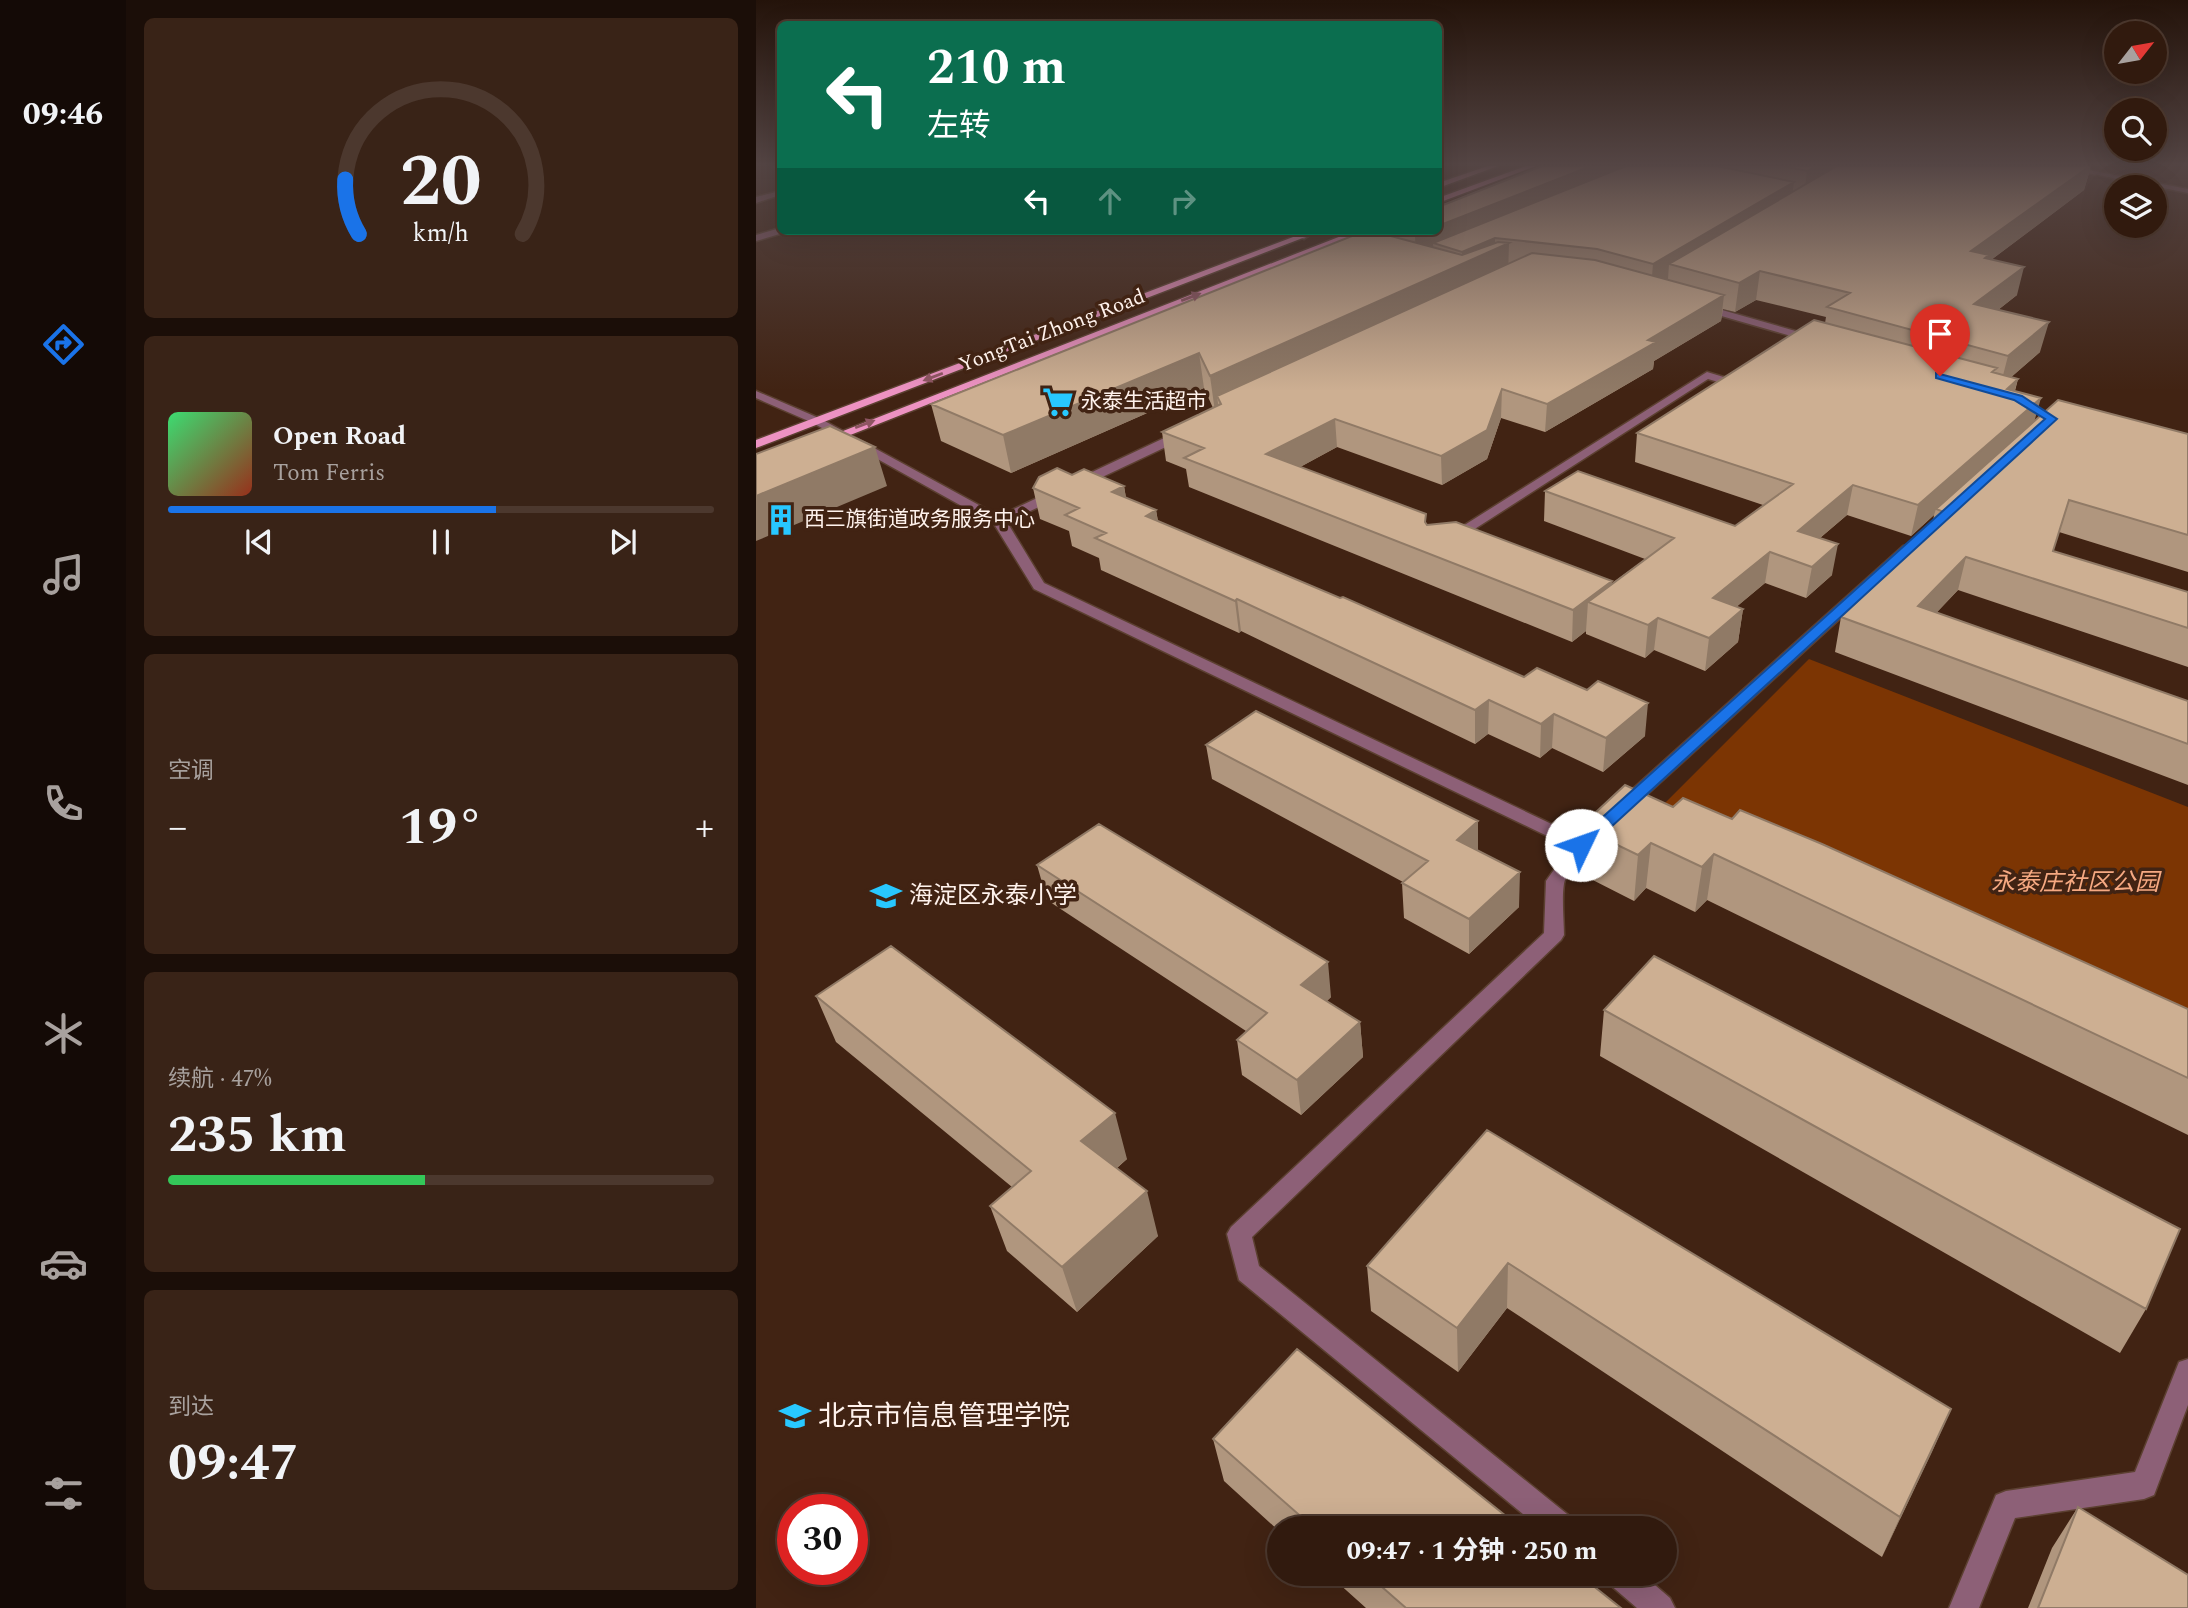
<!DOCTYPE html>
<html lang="zh">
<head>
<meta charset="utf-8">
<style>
	:root { --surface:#311a0e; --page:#392317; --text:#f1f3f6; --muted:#a8a19e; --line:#4c382e; --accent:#1a73e8 }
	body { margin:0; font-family:Spectral,"Noto Sans SC",serif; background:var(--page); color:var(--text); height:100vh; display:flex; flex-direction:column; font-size:26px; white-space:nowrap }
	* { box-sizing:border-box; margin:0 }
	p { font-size:23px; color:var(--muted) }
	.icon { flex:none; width:38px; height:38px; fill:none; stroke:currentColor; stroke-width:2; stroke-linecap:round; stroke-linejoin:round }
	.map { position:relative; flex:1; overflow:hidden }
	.details { display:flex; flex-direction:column; gap:18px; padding:18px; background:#1b0e08; width:630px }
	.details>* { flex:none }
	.top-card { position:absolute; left:21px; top:21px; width:665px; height:214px; border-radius:10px; box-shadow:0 7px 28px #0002,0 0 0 2px var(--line); background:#0b6e4f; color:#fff; overflow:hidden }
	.needle { width:46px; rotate:59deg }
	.fabs { position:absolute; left:1348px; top:21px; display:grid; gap:14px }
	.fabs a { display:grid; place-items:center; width:63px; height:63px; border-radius:50%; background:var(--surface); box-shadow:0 7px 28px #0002,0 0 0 2px var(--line); font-size:35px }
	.speed { position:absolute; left:21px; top:1494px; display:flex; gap:14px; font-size:35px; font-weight:700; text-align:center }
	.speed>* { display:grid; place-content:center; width:91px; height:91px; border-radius:50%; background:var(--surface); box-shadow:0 7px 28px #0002,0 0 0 2px var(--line); line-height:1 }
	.speed .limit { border:10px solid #d22; background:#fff; color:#111 }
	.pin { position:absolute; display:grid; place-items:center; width:60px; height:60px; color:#fff; margin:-72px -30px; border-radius:50% 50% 50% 0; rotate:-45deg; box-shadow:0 0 7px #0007 }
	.pin .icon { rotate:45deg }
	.me { position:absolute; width:77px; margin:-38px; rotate:48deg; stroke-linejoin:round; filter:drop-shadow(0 0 5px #0008) }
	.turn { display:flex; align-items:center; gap:24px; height:147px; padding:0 35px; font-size:32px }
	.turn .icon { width:91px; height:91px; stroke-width:2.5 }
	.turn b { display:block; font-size:49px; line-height:60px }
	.lanes { display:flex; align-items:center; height:66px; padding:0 35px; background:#0003; justify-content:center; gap:35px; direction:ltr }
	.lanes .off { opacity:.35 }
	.big { font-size:52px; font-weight:700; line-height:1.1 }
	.details .tile { flex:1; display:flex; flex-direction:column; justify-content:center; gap:10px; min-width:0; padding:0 24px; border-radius:10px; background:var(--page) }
	.details .dial { align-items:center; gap:0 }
	.dial svg { height:182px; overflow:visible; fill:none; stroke:var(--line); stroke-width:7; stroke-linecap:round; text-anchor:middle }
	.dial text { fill:var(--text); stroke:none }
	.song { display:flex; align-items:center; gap:21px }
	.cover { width:84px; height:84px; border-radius:10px; background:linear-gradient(135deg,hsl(140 70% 55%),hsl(10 70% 35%)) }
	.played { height:7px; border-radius:4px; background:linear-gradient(90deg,var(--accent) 60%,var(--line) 60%) }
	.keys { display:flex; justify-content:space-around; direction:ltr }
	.heat { display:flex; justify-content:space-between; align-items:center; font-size:38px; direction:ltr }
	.charge { height:10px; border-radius:5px; background:linear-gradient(90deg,#34c759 47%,var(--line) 0) }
	.trip { position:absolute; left:511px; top:1516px; width:410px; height:70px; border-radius:35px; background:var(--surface); box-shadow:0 7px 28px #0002,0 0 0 2px var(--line); font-weight:700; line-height:70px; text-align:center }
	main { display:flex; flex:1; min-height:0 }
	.tabs { display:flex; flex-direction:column; width:126px; justify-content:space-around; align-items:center; background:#140a06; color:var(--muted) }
	.tabs .icon { width:49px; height:49px }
	.tabs .on { color:var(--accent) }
	.tabs b { font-size:32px; color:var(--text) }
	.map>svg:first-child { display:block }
	.green { fill:#7c3503 }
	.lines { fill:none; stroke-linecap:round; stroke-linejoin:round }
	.minor-casing { stroke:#5c4031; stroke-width:3 }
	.major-casing { stroke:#5c4031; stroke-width:3 }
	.minor { fill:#8d6077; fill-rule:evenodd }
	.major { fill:#ed92c2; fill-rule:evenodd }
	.wall { fill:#b0967e; fill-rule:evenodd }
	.shaded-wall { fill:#907a66 }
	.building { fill:#cdaf92; stroke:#907a66; stroke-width:2 }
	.oneway { fill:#8e5562 }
	.route { fill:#1a73e8; stroke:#114b97; stroke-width:2 }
	.labels { text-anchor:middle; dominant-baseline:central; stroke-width:7; stroke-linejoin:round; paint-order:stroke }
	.far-street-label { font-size:21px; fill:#fff2ec; stroke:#412313 }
	.far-poi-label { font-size:21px; fill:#fff2ec; stroke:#412313; text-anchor:start }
	.park-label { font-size:24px; font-style:italic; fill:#f6a982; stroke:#412313 }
	.poi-label { font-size:24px; fill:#fff2ec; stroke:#412313; text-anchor:start }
	.near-poi-label { font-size:28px; fill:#fff2ec; stroke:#412313; text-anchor:start }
</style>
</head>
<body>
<main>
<nav class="tabs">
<b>09:46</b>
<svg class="icon on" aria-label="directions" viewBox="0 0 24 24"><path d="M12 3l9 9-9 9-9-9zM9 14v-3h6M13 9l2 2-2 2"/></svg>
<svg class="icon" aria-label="music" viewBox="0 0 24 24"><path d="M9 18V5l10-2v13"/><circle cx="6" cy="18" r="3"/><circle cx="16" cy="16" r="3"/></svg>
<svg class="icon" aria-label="phone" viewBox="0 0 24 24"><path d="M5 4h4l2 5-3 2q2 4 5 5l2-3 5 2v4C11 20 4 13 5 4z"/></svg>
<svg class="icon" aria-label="climate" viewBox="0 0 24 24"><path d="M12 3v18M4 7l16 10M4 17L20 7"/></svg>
<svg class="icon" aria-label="car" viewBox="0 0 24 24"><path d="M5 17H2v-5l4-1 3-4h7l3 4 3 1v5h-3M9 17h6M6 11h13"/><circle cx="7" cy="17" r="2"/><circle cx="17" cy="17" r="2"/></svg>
<svg class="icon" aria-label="filters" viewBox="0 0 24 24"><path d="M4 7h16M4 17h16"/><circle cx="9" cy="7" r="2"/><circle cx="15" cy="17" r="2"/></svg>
</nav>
<section class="details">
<div class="tile dial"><svg viewBox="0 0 100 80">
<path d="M14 69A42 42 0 1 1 86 69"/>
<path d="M14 69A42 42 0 0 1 8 45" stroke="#1a73e8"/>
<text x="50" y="56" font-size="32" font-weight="700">20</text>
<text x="50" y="72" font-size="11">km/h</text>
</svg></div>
<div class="tile">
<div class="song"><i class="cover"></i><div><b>Open Road</b><p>Tom Ferris</p></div></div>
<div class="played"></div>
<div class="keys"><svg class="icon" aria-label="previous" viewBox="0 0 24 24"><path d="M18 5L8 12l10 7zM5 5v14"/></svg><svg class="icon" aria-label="pause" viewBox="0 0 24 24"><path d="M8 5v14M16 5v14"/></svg><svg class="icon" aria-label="next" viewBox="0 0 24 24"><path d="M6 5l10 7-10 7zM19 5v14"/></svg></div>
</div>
<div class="tile"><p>空调</p>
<div class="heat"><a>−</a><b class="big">19°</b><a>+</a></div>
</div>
<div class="tile"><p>续航 · 47%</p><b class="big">235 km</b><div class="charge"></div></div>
<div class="tile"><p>到达</p><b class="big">09:47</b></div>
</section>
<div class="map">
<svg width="1432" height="1608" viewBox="0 0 1432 1608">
	<rect width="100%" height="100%" fill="#412313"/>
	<!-- green -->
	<path class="green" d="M1053 659 1432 807V1059L902 810Z"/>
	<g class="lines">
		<defs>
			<path id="minor" d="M16 166H24V169L17 168Z
				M1297 166H1312L1432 189V193Z
				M24 191V195L0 203V197Z
				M24 228 28 231 27 233 0 241V235Z
				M524 231H539L552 236 548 239Z
				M945 304 1064 338 1065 340 1056 342 941 309 940 307Z
				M951 372 981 381 988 378 994 381 983 388 952 379 700 541 695 542 688 538Z
				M0 391 65 419 243 516 423 431H431V437L251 522 288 583 823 837 832 829H844L847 833C836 849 818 862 809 880 805 891 808 922 808 935L805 940 496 1237 503 1266 816 1518 820 1528H784L483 1280 471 1234 475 1227 788 933 790 881 814 847 278 589 238 524 57 423 0 398Z
				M1152 545 1157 546V552L873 811H861L858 807 861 803 1147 546Z
				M1432 1359V1405L1398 1495 1388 1499 1259 1518 1223 1608H1193L1240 1495 1250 1491 1379 1472 1423 1362Z
				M848 1573H885L914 1598 919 1608H881L852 1583Z"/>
			<path id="major" d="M732 166H742L682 188V183Z
				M770 166H780L682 203V198Z
				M553 231H565L0 448V440Z
				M598 231H610L69 445 59 442Z"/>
		</defs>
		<!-- minor casing -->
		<use href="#minor" class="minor-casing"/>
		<!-- major casing -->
		<use href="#major" class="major-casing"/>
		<!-- minor -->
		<use href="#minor" class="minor"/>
		<!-- major -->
		<use href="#major" class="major"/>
	</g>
	<!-- wall -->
	<path class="wall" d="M786 166H1335L1328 190 1235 260 1261 295 1242 310 1284 352 1255 377 1262 379 1259 391 1279 422 1432 434V572L1303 532 1297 551 1432 592V667L1202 590 1180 613 1432 701V785L1079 652 1085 617 1134 571 1136 561 1177 522 1178 515 1155 536 1091 515 1064 538 1076 575 1050 598 1009 583 980 607 987 609 982 642 949 671 898 650 889 658 830 634V631L816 642 433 487 430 469 410 461 406 432 457 408 448 388 255 473 185 441 175 404 631 235 630 231H682ZM1000 300 1070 317 1069 323 881 433 879 462 1007 505 979 526 789 491 788 521 889 559 855 584 856 581 671 525 670 524V514L544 467 581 447 686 485 731 459 745 418 789 432 897 369 898 361 965 321 967 309 979 312Z
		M316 475 368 486 370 498 400 510 402 521 889 736 847 772 796 748 784 758 732 734 719 744 485 631 483 633 345 570 343 558 316 546 313 531 284 519 277 488Z
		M450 745 722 851 763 907 713 954 648 918 646 883 647 882 456 779Z
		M917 807 976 819 1432 1009V1135L951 900 939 912 890 888 878 901 821 872 824 827Z
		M281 865 575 997 571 1001 604 1022 607 1057 545 1115 486 1075 481 1040 490 1031 291 900Z
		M60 996 371 1159 361 1168 402 1236 321 1312 251 1251 234 1206 256 1187 80 1042Z
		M848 1010 1390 1309 1364 1353 844 1056Z
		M731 1130 1195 1409 1126 1557 751 1308 702 1372 615 1311 611 1266Z
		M457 1439 765 1528H523V1531L468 1481Z
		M1322 1507 1432 1608H1272L1296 1548Z
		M571 1573H821L865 1608H610Z"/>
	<!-- shaded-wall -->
	<path class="shaded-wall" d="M835 166H890L677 243 678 256 660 263 659 236 671 231H682V226Z
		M1060 166H1091L1048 196 1051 171Z
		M1335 166 1328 190 1231 263 1215 251Z
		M1038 182 1035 204 913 264 912 279 895 289 897 264Z
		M739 238V249L753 243 752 275 461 396 463 410 459 412 454 376 706 264V252Z
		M1268 267 1261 295 1211 334 1218 304Z
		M1004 271 1000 300 979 312 983 283Z
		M968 295 965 321 898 361 897 369 789 432 791 404 892 340Z
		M1293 322 1284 352 1244 387 1252 356Z
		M443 353 448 388 255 473 247 435Z
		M1262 379 1254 407 1251 389Z
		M746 389 745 418 731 459 686 485 685 456Z
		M1285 398 1277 426 1180 509 1178 515 1155 536 1162 505Z
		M579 419 581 447 513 484 510 454Z
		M119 447 131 486 0 541V496Z
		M1097 485 1091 515 1038 560 1042 531Z
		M368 486 373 516 356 492Z
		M400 510 405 541 390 516Z
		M1082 544 1076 575 1050 598 1056 567Z
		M1014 552 1009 583 953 630 957 598Z
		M1210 557 1202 590 1154 641 1162 606Z
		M856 581 853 610 832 602 830 631 816 642 817 610Z
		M481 599 485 631 483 633 479 601Z
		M987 609 982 642 949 671 953 638Z
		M902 618 898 650 889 658 892 625Z
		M733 700 732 734 719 744V710Z
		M892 703 889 736 847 772 850 738Z
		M798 714 796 748 784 758 785 724Z
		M722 821V856L701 840Z
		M895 843 890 888 878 901 882 855Z
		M958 854 951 900 939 912 946 867Z
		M764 872 763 907 713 954V919Z
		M572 962 575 997 549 1021 545 985Z
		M604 1022 607 1057 545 1115 541 1080Z
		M359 1113 371 1159 339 1186 325 1141Z
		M391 1191 402 1236 321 1312 306 1267Z
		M752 1263 751 1308 702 1372 701 1328Z
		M1195 1409 1176 1452 1126 1557 1144 1517Z"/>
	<!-- building -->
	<path class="building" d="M786 166H835L682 226V207Z
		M870 166H961L1038 182 897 264 841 249 739 238 706 252 677 243Z
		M1026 166H1060L1051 171Z
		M1081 166H1334L1215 251 1233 255 1229 258 1268 267 1218 304 1293 322 1252 356 1071 307 1094 293 1004 271 983 283 913 264Z
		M616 231 706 255 742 242 753 243 454 376 443 353 247 435 175 404 601 234Z
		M641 231H671L659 236Z
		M776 253 839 260 968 295 892 340 900 342 791 404 746 389 731 430 685 456 579 419 510 454 670 514 669 522 671 525 700 522 856 581 817 610 428 458 448 448 406 432 465 404 461 396Z
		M1058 320 1241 368 1236 372 1262 379 1251 389 1285 398 1162 505 1097 485 1042 531 1082 544 1056 567 1014 552 957 598 987 609 953 638 902 618 892 625 832 602 918 538 789 491 822 471 979 526 1037 484 881 433Z
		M1302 400 1432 434V535L1313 500 1297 551 1432 592V628L1210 557 1162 606 1432 701V744L1085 617 1142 563 1136 561 1188 512 1180 509Z
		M74 426 119 447 0 496V454Z
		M301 468 316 475 328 469 368 486 356 492 400 510 390 516 584 598 587 597 768 677 781 668 831 690 842 681 892 703 850 738 798 714 785 724 733 700 719 710 481 599 479 601 339 538 350 533 309 515 323 508 277 488 283 477Z
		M500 711 722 821 701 840 764 872 713 919 646 883 672 861 450 745Z
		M869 785 917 807 927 798 976 819 984 810 1066 844 1432 1009V1078L958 854 946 867 895 843 882 855 824 827Z
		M343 824 572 962 545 985 604 1022 541 1080 481 1040 511 1013 281 865Z
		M135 946 359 1113 325 1141 391 1191 306 1267 234 1206 275 1171 60 996Z
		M898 956 1424 1229 1390 1309 848 1010Z
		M731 1130 1195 1409 1144 1517 752 1263 701 1328 611 1266Z
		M541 1349 765 1528H558L457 1439Z
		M1322 1507 1432 1575V1608H1282Z
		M610 1573H821L865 1608H650Z"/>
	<!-- one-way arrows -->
	<defs><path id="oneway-solid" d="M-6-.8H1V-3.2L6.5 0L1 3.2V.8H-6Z" transform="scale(1.75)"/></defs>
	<g class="oneway">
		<use href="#oneway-solid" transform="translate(435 297) rotate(-21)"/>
		<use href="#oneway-solid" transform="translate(177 377) rotate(159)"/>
		<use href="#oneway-solid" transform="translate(109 424) rotate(-21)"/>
	</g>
	<!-- sky -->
	<linearGradient id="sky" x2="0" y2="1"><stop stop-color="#24130a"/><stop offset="0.42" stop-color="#544544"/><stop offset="1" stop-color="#544544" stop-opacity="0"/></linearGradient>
	<rect width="1432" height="391" fill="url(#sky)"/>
	<!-- route -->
	<path class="route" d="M1180 373 1266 396 1301 419 831 849H819L817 845 819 842 1289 419 1258 400 1180 378Z"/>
	<!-- icons -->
	<defs>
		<symbol id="supermarket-bare" viewBox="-9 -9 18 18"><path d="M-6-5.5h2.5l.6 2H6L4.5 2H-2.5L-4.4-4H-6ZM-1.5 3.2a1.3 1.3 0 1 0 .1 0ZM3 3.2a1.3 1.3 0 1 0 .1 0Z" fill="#28c8ff" stroke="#412313" stroke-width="2.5" paint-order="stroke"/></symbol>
		<symbol id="building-bare" viewBox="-9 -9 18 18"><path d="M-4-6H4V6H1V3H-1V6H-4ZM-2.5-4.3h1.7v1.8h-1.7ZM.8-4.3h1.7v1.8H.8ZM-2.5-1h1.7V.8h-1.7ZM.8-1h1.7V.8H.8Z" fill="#28c8ff" stroke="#412313" stroke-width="2.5" paint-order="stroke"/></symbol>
		<symbol id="school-bare" viewBox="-9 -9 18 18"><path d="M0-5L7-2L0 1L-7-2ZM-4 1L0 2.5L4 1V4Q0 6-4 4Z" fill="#28c8ff" stroke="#412313" stroke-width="2.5" paint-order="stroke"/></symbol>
	</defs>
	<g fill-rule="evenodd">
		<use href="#supermarket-bare" x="280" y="380" width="44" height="44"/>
		<use href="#building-bare" x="3" y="498" width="44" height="44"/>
		<use href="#school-bare" x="108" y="874" width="44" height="44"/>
		<use href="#school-bare" x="17" y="1394" width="44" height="44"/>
	</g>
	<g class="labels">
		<!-- far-street labels -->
		<g class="far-street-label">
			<text transform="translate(296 331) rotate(-21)">YongTai Zhong Road</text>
		</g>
		<!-- far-poi labels -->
		<g class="far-poi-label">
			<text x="325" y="402">永泰生活超市</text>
			<text x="48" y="520">西三旗街道政务服务中心</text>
		</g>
		<!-- park labels -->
		<g class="park-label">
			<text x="1319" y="883">永泰庄社区公园</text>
		</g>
		<!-- poi labels -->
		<g class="poi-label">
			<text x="153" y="896">海淀区永泰小学</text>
		</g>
		<!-- near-poi labels -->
		<g class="near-poi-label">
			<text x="62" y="1416">北京市信息管理学院</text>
		</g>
	</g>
</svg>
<div class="fabs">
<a><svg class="needle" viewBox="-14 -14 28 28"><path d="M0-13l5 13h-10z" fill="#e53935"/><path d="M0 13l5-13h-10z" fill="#a8a19e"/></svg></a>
<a><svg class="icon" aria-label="search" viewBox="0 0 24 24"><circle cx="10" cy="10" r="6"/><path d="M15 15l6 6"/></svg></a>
<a><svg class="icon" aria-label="layers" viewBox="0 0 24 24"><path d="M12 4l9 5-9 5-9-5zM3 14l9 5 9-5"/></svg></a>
</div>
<div class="speed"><div class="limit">30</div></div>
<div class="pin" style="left:1184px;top:376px;background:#d93025"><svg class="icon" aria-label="arrive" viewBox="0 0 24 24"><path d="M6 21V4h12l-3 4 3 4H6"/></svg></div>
<svg class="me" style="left:825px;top:845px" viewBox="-20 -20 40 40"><circle r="19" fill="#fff"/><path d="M0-13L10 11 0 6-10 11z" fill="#1a73e8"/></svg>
<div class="trip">09:47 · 1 分钟 · 250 m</div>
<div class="top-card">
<div class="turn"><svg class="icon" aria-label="left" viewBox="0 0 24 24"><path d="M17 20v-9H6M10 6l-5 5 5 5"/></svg><div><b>210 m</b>左转</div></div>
<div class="lanes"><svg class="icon" aria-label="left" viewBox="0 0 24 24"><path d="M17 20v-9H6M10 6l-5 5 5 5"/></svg><svg class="icon off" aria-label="ahead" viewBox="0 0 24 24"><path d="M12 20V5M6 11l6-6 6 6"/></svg><svg class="icon off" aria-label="right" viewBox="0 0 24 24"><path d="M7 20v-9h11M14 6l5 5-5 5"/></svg></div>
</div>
</div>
</main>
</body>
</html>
